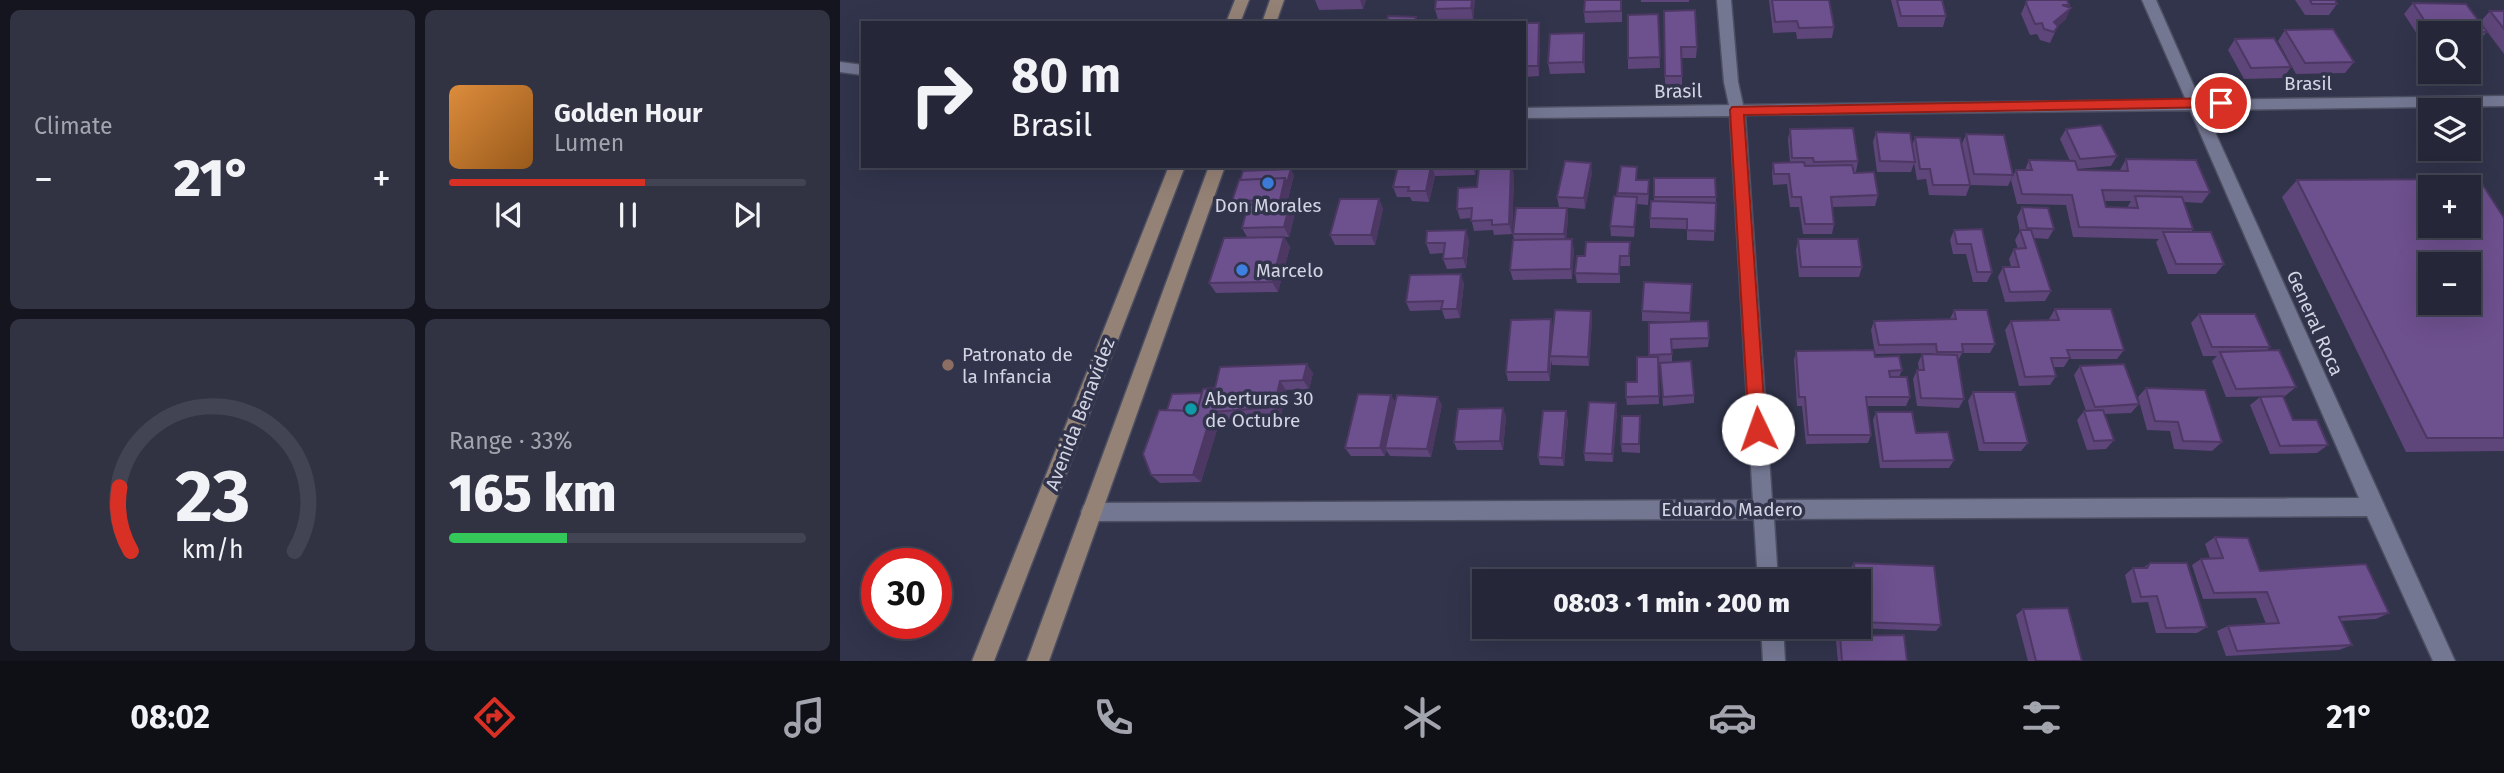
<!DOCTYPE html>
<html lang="en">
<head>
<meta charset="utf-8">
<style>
	:root { --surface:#252738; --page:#313343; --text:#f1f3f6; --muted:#a3a5ae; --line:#424453; --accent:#d93025 }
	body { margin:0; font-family:"Fira Sans",sans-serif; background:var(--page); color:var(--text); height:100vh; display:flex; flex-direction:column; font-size:26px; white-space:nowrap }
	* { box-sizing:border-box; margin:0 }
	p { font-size:23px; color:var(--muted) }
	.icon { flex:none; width:38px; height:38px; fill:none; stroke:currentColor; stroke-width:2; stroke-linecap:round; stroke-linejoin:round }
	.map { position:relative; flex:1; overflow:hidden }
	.side { display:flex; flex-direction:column; gap:10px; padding:10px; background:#14151f; width:840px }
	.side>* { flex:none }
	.hud { position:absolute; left:21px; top:21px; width:665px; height:147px; border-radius:0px; box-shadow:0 7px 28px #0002,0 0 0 2px var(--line); background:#252738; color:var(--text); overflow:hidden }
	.controls { position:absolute; left:1578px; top:21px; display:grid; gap:14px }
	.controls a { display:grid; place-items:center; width:63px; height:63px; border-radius:0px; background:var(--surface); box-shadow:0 7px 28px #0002,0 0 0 2px var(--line); font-size:35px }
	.speed { position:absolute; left:21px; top:548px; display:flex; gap:14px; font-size:35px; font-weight:700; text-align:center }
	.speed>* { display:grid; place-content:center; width:91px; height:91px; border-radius:50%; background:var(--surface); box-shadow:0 7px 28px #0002,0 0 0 2px var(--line); line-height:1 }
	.speed .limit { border:10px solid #d22; background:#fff; color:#111 }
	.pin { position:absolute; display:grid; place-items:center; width:60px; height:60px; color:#fff; margin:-30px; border:4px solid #fff; border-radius:50%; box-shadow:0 2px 7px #0007 }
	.me { position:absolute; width:77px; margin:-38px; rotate:357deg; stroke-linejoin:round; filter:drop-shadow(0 0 5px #0008) }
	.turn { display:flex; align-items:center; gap:24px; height:147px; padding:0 35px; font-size:32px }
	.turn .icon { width:91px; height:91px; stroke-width:2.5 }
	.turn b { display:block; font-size:49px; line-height:60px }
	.big { font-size:52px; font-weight:800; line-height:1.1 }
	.side .card { flex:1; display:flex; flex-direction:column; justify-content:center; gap:10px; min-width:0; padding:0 24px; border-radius:10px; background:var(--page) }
	.side .dial { align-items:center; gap:0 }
	.dial svg { height:182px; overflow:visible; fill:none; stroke:var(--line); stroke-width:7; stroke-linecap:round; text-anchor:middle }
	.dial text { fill:var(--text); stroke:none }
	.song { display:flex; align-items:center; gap:21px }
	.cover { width:84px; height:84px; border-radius:10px; background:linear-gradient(135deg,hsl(30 70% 55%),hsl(30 70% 35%)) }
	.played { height:7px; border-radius:4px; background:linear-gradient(90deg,var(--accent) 55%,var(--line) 55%) }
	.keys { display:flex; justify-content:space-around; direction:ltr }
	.heat { display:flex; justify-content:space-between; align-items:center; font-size:38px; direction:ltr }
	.charge { height:10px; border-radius:5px; background:linear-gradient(90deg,#34c759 33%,var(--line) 0) }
	.side .tiles { flex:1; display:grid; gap:10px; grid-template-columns:repeat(2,1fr) }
	.trip { position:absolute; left:632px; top:569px; width:399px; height:70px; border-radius:0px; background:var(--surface); box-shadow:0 7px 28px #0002,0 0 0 2px var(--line); font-weight:800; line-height:70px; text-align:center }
	.menu { display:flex; height:112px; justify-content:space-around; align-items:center; background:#0f1016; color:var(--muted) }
	.menu .icon { width:49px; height:49px }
	.menu .active { color:var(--accent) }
	.menu b { font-size:32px; color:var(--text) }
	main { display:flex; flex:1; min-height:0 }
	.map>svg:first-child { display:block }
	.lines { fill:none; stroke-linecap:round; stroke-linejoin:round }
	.lane-casing { stroke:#4d4f62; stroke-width:3 }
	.street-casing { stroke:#4d4f62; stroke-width:3 }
	.secondary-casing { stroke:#4d4f62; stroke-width:3 }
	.lane { fill:#747792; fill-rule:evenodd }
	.street { fill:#747792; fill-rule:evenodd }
	.secondary { fill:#958276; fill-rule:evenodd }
	.wall { fill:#5e457a; fill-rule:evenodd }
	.shaded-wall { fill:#4c3863 }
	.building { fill:#6d508e; stroke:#4c3863; stroke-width:2; fill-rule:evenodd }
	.route { fill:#d93025; stroke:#8d1f18; stroke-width:2 }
	.shop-dot { fill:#3f7fe0; stroke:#31344b; stroke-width:2.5 }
	.education-dot { fill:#8d6e63; stroke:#31344b; stroke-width:2.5 }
	.culture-dot { fill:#0f9aa8; stroke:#31344b; stroke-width:2.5 }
	.labels { text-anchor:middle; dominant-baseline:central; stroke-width:7; stroke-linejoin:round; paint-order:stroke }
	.street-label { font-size:19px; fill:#d3d5e4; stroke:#31344b }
	.poi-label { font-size:19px; fill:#d3d5e4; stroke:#31344b; text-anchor:start }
</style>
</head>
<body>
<main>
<section class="side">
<div class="tiles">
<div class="card"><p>Climate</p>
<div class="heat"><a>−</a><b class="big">21°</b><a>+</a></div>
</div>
<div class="card">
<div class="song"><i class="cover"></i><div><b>Golden Hour</b><p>Lumen</p></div></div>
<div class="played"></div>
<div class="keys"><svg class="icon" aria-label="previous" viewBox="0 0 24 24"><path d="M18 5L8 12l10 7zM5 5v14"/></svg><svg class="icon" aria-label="pause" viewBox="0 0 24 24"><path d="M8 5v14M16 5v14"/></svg><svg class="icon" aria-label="next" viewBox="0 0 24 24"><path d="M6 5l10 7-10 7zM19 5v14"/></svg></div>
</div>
<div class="card dial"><svg viewBox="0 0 100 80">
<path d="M14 69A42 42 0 1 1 86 69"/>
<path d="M14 69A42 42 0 0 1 9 41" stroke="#d93025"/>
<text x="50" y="56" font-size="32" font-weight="700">23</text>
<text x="50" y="72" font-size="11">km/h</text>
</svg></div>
<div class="card"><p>Range · 33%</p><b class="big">165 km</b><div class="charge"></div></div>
</div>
</section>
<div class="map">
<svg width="1664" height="661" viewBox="0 0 1664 661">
	<rect width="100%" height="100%" fill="#31344b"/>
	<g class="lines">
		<defs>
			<path id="lane" d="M0 62 23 65V75L0 72Z"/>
			<path id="street" d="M877 0H891L898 82 903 105 1346 100 1302 0H1316L1360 100 1664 96V106L1365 110 1615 661H1593L1527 516 934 519 938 581H918L914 519 251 521 244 519 241 512 244 505 251 503 913 500 890 116 684 118V108L889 105 884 82ZM1350 110 1519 498 932 500 905 115Z
				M921 626H943L945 661H923Z"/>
			<path id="secondary" d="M395 0H409L400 23H386Z
				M430 0H444L436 23H422Z
				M329 166H345L154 661H132Z
				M369 166H385L209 661H187Z"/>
		</defs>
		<!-- lane casing -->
		<use href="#lane" class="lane-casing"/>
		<!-- street casing -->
		<use href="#street" class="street-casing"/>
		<!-- secondary casing -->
		<use href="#secondary" class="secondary-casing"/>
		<!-- lane -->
		<use href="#lane" class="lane"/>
		<!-- street -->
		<use href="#street" class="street"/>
		<!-- secondary -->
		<use href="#secondary" class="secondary"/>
	</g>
	<!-- wall -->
	<path class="wall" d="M475 0H526L523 9 479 10Z
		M635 0 633 19 598 20 595 9Z
		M782 0V22L745 23 744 12Z
		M801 0H849V2H801Z
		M929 0H989L994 27 992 38 957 39 956 32 933 33Z
		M1051 0H1102L1106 16 1103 27H1058Z
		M1187 0 1229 5 1226 19 1218 26 1210 43 1200 40 1197 34 1190 35 1181 14Z
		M1455 0H1495L1497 4 1489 15H1465Z
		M1573 3 1647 32 1636 43H1629V33H1591V43H1583L1564 14Z
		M824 11 857 47 856 58H842V87H825Z
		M1650 11H1664V54L1640 22Z
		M818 14 820 68 788 69V58Z
		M684 23 700 34 699 76 684 77Z
		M1445 30 1514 62 1505 73 1456 74 1438 41Z
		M744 33 745 45V73L710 74 708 63Z
		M1395 39 1451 67 1443 78 1404 79 1388 50Z
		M950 129 1018 161 1016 172H1013L1014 173 1038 195 1035 206 992 207 994 224 992 234H963L959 207H950L947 184 933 185 932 173 933 163 950 162 948 139Z
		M1226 129 1277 156 1271 166 1238 169V170H1280L1286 159 1370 192 1362 203 1344 202 1353 229 1351 232 1384 264 1376 274H1328L1316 242 1319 239 1233 237 1226 205 1177 204 1171 180 1176 170H1185L1189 160 1230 161 1220 139ZM1265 201H1291L1288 206 1289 208 1266 207Z
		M1036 132 1072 146 1075 137 1127 172 1122 144 1126 134 1173 175 1168 186 1130 185 1126 196 1089 195 1086 179 1077 180 1074 163 1071 172H1037L1033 142Z
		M548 166H637L635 175 595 176 589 202 572 201 570 197H557L553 187 558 168H549Z
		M682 166V168L672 169 674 175 672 234 654 235 653 230 634 231 631 218 620 219 617 209 637 187 639 167Z
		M752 173 745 209 719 207 717 197Z
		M454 175 447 203 455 214 449 237H444L450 247 438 292 376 293 369 283 407 237 402 228 407 211H399L392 201Z
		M814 178 876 197 874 241 847 240V229L810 228V218L814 201Z
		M797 180H809V191L808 205 797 204 794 237 771 236 770 226 777 193Z
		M1457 180 1664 218V451L1566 452 1442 197Z
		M539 199 543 209 535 245H495L490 235Z
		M1182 207 1214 229 1208 239 1194 238 1211 291 1205 301 1165 302 1158 277 1163 267H1171L1169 259 1174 249H1178L1175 240 1180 231 1177 217Z
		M727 208 728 218 726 239 734 249 732 279 673 280 670 270 674 240 673 234Z
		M1142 229 1152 272 1147 282H1133L1126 254H1113L1110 240 1114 230Z
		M958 239 1022 267 1019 277H959L956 250Z
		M629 240 626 268 607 269 603 259 604 253 590 254 586 243Z
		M790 242V266H780V283H737L735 273 745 256Z
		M624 283 620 318 605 319 602 310 570 311 566 302Z
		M852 284 850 322 869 338 868 347 832 349V362L854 395V403L823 406 820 363H818L819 404 787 405 786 397 797 382 809 357V323L833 322 802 321V311Z
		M1215 309 1284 350 1277 359H1229L1224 367H1214L1216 376 1210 385 1179 386 1165 330 1171 321H1210L1209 319Z
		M1114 310 1155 344 1150 353H1122L1118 361 1124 399 1119 408 1077 406 1073 379 1077 370H1079L1078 363 1082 354H1092V353L1035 354 1031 330 1034 321 1110 319Z
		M751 311 752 320 749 366 712 365 711 360 710 381H668L666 372 711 319 713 328Z
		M1359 314 1430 347 1426 351 1456 387 1445 396 1386 397 1372 361 1377 356H1363L1351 323Z
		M956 351 1035 357 1062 370 1059 377 1070 397 1066 406H1027L1031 435 1028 443 966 444 962 406H957L954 360Z
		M1240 366 1299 404 1291 413 1265 414 1274 440 1266 449 1247 450 1237 420 1244 411H1246L1234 375Z
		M473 373 469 389 446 390 441 416 380 420 361 482 320 483 311 475 327 410 362 393Z
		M1306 388 1382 442 1372 451 1334 449 1330 431 1307 430 1298 397Z
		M1133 392 1188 443 1181 451H1139L1128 401Z
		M551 395 555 402 602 405 591 457 550 456 546 450 545 456H511L505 448Z
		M1420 397 1453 420 1488 445 1477 453 1430 454 1410 405Z
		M663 408 666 417 663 450H617L614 442Z
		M777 412 773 462 745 461 744 453Z
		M1036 412 1076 433 1114 460 1109 468H1040L1033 420Z
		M800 416V453L782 452 781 444Z
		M728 419 724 466 700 465 698 457Z
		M1375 537 1420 571 1549 613 1536 619 1501 621 1512 645 1499 650 1386 656 1377 631 1388 626 1426 624 1416 598 1363 599 1352 565 1361 559 1370 558 1365 544Z
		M1014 563 1101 625 1096 631 1014 628V626H1018V581H1011L1010 569Z
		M1310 563 1367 627 1357 633H1316L1308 602 1292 603 1285 575 1293 568H1303Z
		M1183 609 1242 661H1188L1176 615Z
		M1000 636 1067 661H998L996 641Z"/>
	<!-- shaded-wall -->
	<path class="shaded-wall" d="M520 0H526L523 9Z
		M632 0H635L633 19 631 8Z
		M1231 8 1226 19 1212 31 1214 22Z
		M699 23 700 34 699 76 698 66Z
		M744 33 745 45V73L743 62Z
		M751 163 752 173 745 209 744 198Z
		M592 166 595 176 589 202 586 191Z
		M633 166H637L635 175Z
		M672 166 674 175 672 234 669 224Z
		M451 169 454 175 445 210 440 200 445 178Z
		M797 197V207L794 237V227Z
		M539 199 543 209 535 245 531 235Z
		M450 203 455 214 449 237 444 227Z
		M727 208 728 218 726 244 724 234Z
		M626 230 629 240 626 268 623 258Z
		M444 237 450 247 438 292 432 282Z
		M732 239 734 249 732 279 731 269Z
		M621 274 624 283 620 318 617 309Z
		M751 311 752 320 749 366 748 357Z
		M711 319 713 329 710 356V381L708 372Z
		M467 364 473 373 469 389 463 380Z
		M440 381 446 390 441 416 434 407Z
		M551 395 556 404 545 448 546 450 545 456 540 448Z
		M598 397 602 405 591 457 587 449Z
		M776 403 777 412 773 462 772 454Z
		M663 408 666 417 663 450 660 441Z
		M726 411 728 419 724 466 722 458Z
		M372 412 380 420 361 482 353 475Z"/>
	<!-- building -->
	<path class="building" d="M596 0H632L631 8 595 9Z
		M745 0H781V11L744 12Z
		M932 0H989L994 27 959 28 957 21 935 22Z
		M1057 0H1102L1106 16H1061Z
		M1187 0H1227L1229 5H1222L1231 8 1214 22 1218 26 1214 32 1204 29 1202 23 1195 24 1186 3Z
		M1470 0H1495L1497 4H1472Z
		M1573 3 1626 4 1647 32H1592Z
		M855 10 857 47H841L842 76H825L824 11Z
		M1650 11H1664V29Z
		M818 14 820 57 788 58V15Z
		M548 16 576 17 574 23H547Z
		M684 23H699L698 66H684Z
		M1493 29 1514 62 1465 63 1445 30Z
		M744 33 743 62 708 63 710 34Z
		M1434 38 1451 67 1411 68 1395 39Z
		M1261 125 1277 156 1240 159 1226 129Z
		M1013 128 1018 161 974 162 973 158H952L950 129Z
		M1036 132 1070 133 1075 162 1040 161Z
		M1126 134 1164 135 1173 175 1134 174Z
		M1075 137 1120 138 1130 185H1093L1090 169H1080Z
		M1286 159 1356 160 1370 192 1262 190 1266 207 1298 208 1295 196 1342 197 1353 229 1239 227 1232 195 1182 194 1176 170H1192L1189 160 1235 161 1238 170 1288 171Z
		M725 161 751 163 744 198 717 197Z
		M964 162 965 166 1012 165 1014 173 1034 172 1038 195 991 197 994 224H965L961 197H952L949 174H934L933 163Z
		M558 166H591L586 191H568L569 187H553Z
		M671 166 669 224 652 225V220L631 221 632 208 617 209 618 188 637 187 639 167Z
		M781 166 797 167 796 180H809L808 194 777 193Z
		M451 169 447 183 445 178 400 180 403 171Z
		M445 178 440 200 392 201 399 180Z
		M814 178H875L876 197H814Z
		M1639 179 1664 218V438H1587L1457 180ZM1591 187H1629V226H1591ZM1591 264H1629V303H1591Z
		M774 196 797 197 794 227 770 226Z
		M500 199H539L531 235H490Z
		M811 201 876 203 875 231 847 230V219L810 218Z
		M450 203 444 227 402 228 408 205Z
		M1182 207 1208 208 1214 229 1187 228Z
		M676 208H727L724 234H673Z
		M1142 229 1152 272H1137L1131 244H1117L1114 230Z
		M626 230 623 258 603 259 605 243H586L587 231Z
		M1180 230H1191L1211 291 1170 292 1163 267H1179L1174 249 1186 248Z
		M1323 232H1371L1384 264H1336Z
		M444 237 432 282 369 283 384 238Z
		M732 239 731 269 670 270 673 240Z
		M958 239H1018L1022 267H961Z
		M746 242H790L789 256H780L779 274 735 273 737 256H745Z
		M621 274 617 309H601L603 301 566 302 570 275Z
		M804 282 852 284 850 313 802 311Z
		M1215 309H1271L1284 350H1227L1230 358H1211L1216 376 1185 377 1171 321 1219 320Z
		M715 310 751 311 748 357 710 356Z
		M1114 310H1147L1155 344H1122L1123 352H1097L1096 344 1039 345 1034 321 1116 319Z
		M1359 314H1415L1430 347H1372Z
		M711 319 708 372H666L671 320Z
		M868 321 869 338 831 339 832 354 809 355V323Z
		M1034 350 1035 357 1059 356 1062 370 1049 371 1050 377H1067L1070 397H1026L1031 435H968L965 397H959L956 351Z
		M1439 350 1456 387 1396 389 1380 352Z
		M1082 354 1117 355 1124 399 1081 398 1077 370H1084Z
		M797 357H818L819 396 786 397V382H797Z
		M851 361 854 395 823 397 820 363Z
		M467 364 463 380 440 381 434 407 372 412 353 475H311L303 454 319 410 357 411 363 389 375 388 380 367Z
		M1284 364 1299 404 1255 407 1240 366Z
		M1306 388 1365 390 1382 442 1343 441 1338 422 1315 421Z
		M1133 392H1175L1188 443H1144Z
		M362 393 357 411 327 410 332 394Z
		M518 394 551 395 540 448H505Z
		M557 395 598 397 587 449 545 448Z
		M1443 396 1453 420H1477L1488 445 1440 446 1420 397Z
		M749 402 776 403 772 454 744 453Z
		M663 408 660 441 614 442 618 409Z
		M1263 410 1274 440 1254 441 1244 411Z
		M703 411H726L722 458 698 457Z
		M1036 412H1072L1076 433 1108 432 1114 460 1043 461Z
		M782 416H800L799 444H781Z
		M1375 537 1408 538 1420 571 1526 564 1549 613 1499 617 1512 645 1397 651 1388 626 1439 623 1427 592 1374 593 1361 559 1383 558Z
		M1014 563 1094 566 1101 625 1018 622V581H1015Z
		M1310 563H1347L1367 627 1326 628 1317 596 1301 597 1293 568H1307Z
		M1228 608 1242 661H1196L1183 609Z
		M1064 635 1067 661H1002L1000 636Z"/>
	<!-- route -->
	<path class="route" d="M1381 98 1388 103 1381 107 904 115 926 429 924 435 918 437 911 435 909 429 890 110 892 107Z"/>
	<!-- markers -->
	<g class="shop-dot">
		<circle cx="428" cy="183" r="7"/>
		<circle cx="402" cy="270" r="7"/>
	</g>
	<circle class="education-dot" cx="108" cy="365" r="7"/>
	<circle class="culture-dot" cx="351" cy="409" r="7"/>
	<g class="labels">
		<!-- street labels -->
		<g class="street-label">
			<text x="1468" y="83">Brasil</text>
			<text transform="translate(838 91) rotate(-1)">Brasil</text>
			<text transform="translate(1475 323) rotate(66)">General Roca</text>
			<text transform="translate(240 414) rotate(-69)">Avenida Benavídez</text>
			<text x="892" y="509">Eduardo Madero</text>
		</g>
		<!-- poi labels -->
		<g class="poi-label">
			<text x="428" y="205" text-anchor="middle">Don Morales</text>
			<text x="416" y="270">Marcelo</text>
			<text x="122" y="354">Patronato de<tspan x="122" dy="22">la Infancia</tspan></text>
			<text x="365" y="398">Aberturas 30<tspan x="365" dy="22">de Octubre</tspan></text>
		</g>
	</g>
</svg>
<div class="controls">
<a><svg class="icon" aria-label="search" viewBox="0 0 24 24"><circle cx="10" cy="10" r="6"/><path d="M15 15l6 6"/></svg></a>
<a><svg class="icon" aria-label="layers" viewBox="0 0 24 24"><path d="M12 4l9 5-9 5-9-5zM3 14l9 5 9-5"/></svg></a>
<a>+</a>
<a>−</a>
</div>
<div class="speed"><div class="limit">30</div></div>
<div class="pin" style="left:1381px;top:103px;background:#d93025"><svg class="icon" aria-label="arrive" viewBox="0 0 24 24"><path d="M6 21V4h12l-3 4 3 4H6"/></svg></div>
<svg class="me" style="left:918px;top:429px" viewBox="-20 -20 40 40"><circle r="19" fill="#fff"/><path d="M0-13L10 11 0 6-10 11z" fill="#d93025"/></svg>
<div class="trip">08:03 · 1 min · 200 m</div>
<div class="hud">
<div class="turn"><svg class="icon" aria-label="right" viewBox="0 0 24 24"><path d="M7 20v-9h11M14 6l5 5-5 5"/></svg><div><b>80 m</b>Brasil</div></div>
</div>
</div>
</main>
<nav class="menu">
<b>08:02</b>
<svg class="icon active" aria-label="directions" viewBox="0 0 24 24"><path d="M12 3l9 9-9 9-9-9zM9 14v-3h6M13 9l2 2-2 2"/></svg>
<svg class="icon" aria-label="music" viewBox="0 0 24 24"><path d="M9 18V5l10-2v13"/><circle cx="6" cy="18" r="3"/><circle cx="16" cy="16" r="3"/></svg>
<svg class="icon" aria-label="phone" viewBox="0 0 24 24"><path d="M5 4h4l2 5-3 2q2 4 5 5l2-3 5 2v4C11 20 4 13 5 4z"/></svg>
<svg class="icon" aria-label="climate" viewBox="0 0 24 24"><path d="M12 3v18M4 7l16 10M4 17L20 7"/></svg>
<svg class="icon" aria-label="car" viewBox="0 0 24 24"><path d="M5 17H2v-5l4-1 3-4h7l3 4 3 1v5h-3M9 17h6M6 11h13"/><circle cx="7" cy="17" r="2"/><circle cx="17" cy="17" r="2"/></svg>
<svg class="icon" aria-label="filters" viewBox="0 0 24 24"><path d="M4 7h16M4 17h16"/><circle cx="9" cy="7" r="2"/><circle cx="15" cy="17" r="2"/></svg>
<b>21°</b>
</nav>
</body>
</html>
